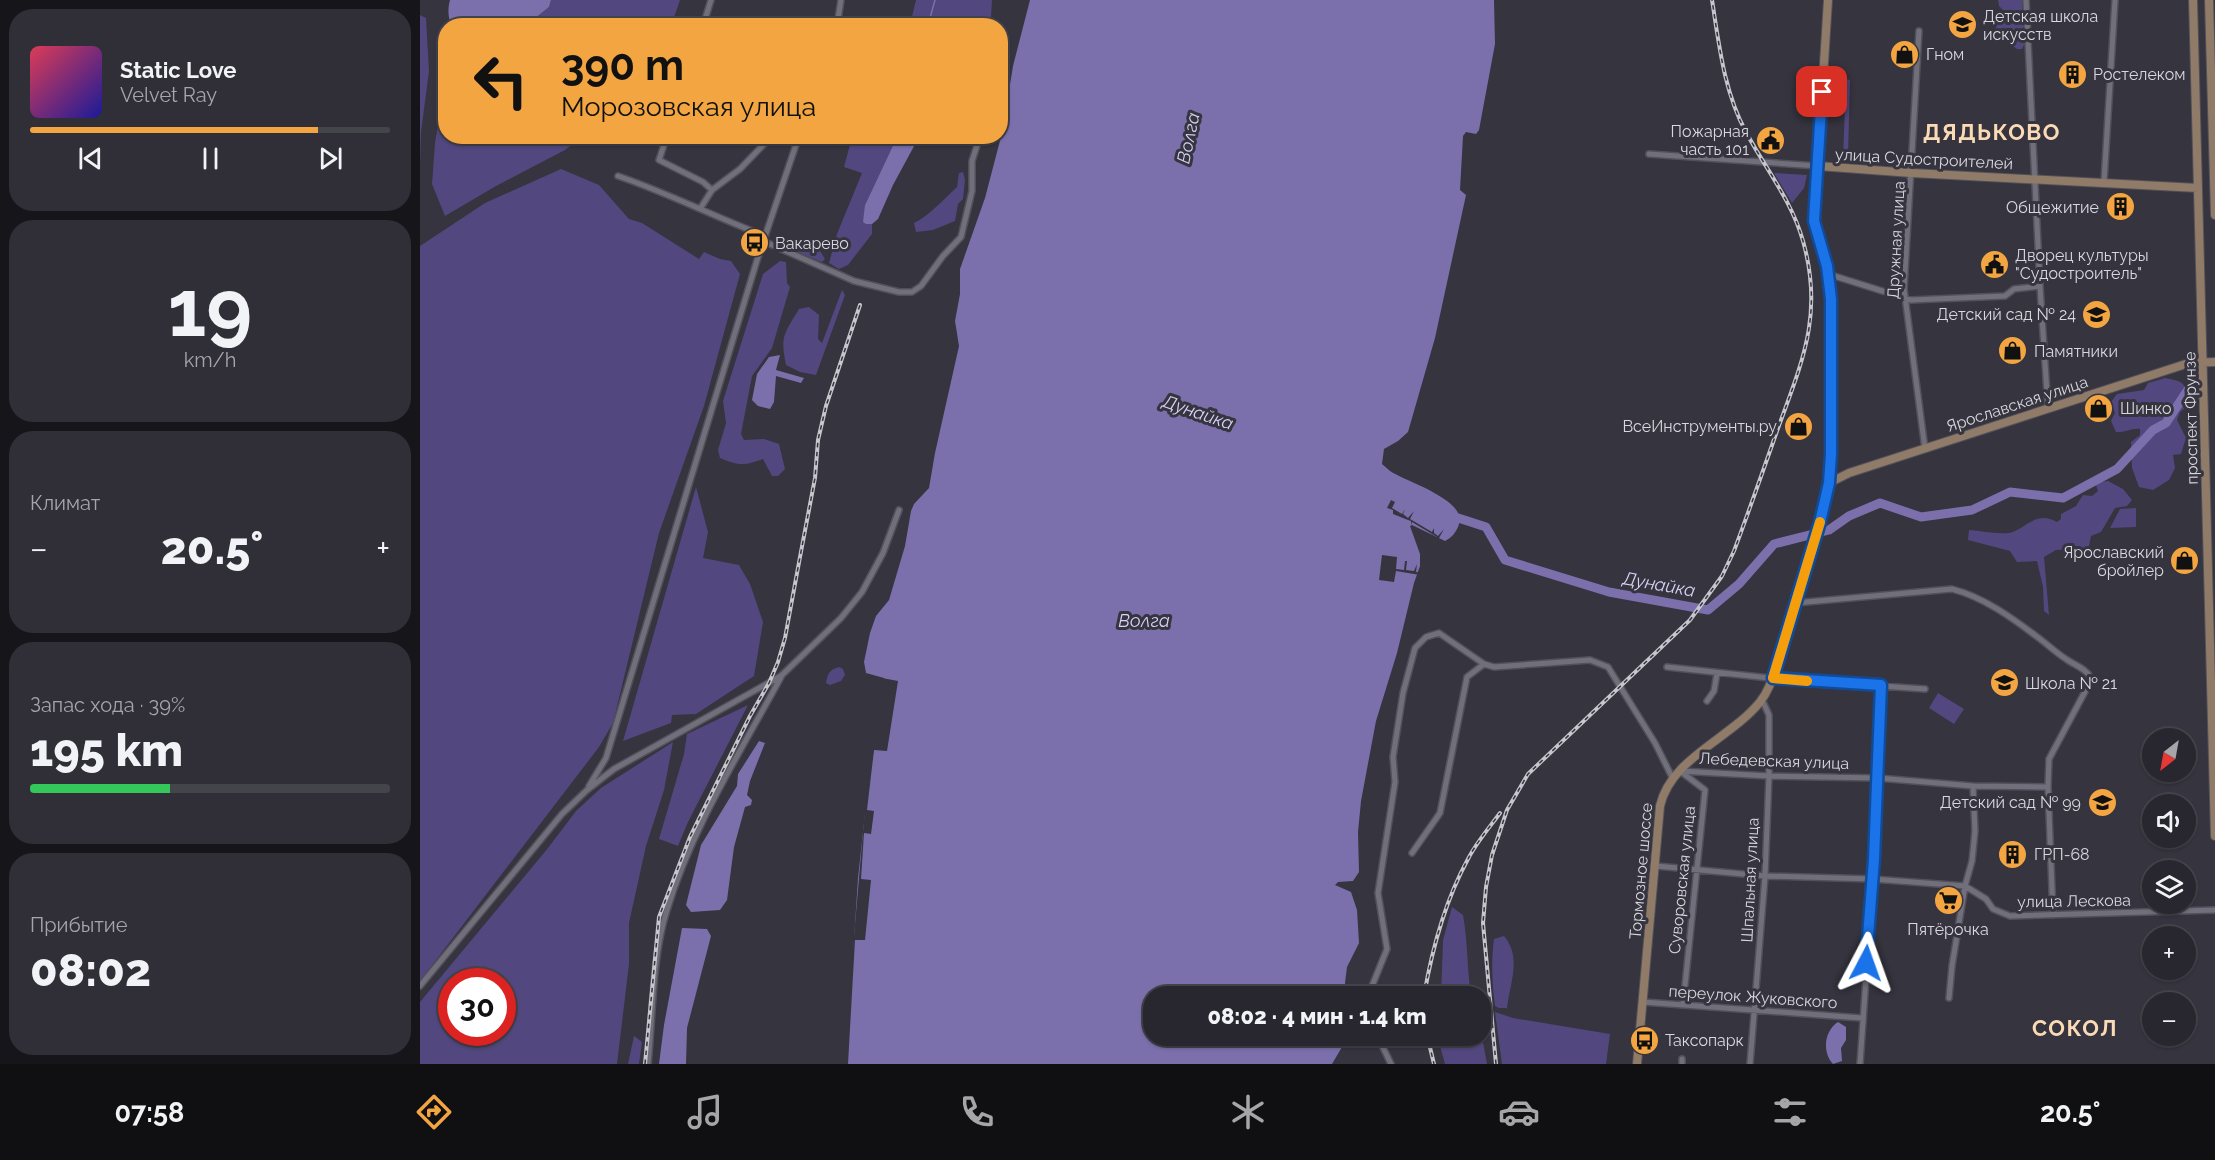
<!DOCTYPE html>
<html lang="ru">
<head>
<meta charset="utf-8">
<style>
	:root { --surface:#28272f; --page:#302f37; --text:#f1f3f6; --muted:#a5a5aa; --line:#44444b; --accent:#f2a541 }
	body { margin:0; font-family:Raleway,sans-serif; background:var(--page); color:var(--text); height:100vh; display:flex; flex-direction:column; font-size:22px; white-space:nowrap }
	* { box-sizing:border-box; margin:0 }
	p { font-size:20px; color:var(--muted) }
	.icon { flex:none; width:33px; height:33px; fill:none; stroke:currentColor; stroke-width:2; stroke-linecap:round; stroke-linejoin:round }
	.map { position:relative; flex:1; overflow:hidden }
	.drawer { display:flex; flex-direction:column; gap:9px; padding:9px; background:#16151a; width:420px }
	.drawer>* { flex:none }
	.banner { position:absolute; left:18px; top:18px; width:570px; height:126px; border-radius:24px; box-shadow:0 2px 4px #0004,0 0 0 2px var(--line); background:#f2a541; color:#111; overflow:hidden }
	.needle { width:39px; rotate:211deg }
	.fabs { position:absolute; left:1722px; top:728px; display:grid; gap:12px }
	.fabs a { display:grid; place-items:center; width:54px; height:54px; border-radius:50%; background:var(--surface); box-shadow:0 2px 4px #0004,0 0 0 2px var(--line); font-size:30px }
	.speed { position:absolute; left:18px; top:968px; display:flex; gap:12px; font-size:30px; font-weight:700; text-align:center }
	.speed>* { display:grid; place-content:center; width:78px; height:78px; border-radius:50%; background:var(--surface); box-shadow:0 2px 4px #0004,0 0 0 2px var(--line); line-height:1 }
	.speed .limit { border:9px solid #d22; background:#fff; color:#111 }
	.pin { position:absolute; display:grid; place-items:center; width:51px; height:51px; color:#fff; margin:-26px; border-radius:12px; box-shadow:0 3px 9px #0006 }
	.me { position:absolute; width:66px; margin:-33px; rotate:4deg; stroke-linejoin:round; filter:drop-shadow(0 0 4px #0008) }
	.turn { display:flex; align-items:center; gap:21px; height:126px; padding:0 24px; font-size:27px }
	.turn .icon { width:78px; height:78px; stroke-width:2.5 }
	.turn b { display:block; font-size:42px; line-height:51px }
	.big { font-size:45px; font-weight:800; line-height:1.1 }
	.drawer .widget { flex:1; display:flex; flex-direction:column; justify-content:center; gap:9px; min-width:0; padding:0 21px; border-radius:24px; background:var(--page) }
	.drawer .dial { align-items:center; gap:0 }
	.dial b { font-size:78px; line-height:1 }
	.song { display:flex; align-items:center; gap:18px }
	.cover { width:72px; height:72px; border-radius:9px; background:linear-gradient(135deg,hsl(350 70% 55%),hsl(240 70% 35%)) }
	.played { height:6px; border-radius:3px; background:linear-gradient(90deg,var(--accent) 80%,var(--line) 80%) }
	.keys { display:flex; justify-content:space-around; direction:ltr }
	.heat { display:flex; justify-content:space-between; align-items:center; font-size:33px; direction:ltr }
	.charge { height:9px; border-radius:4px; background:linear-gradient(90deg,#34c759 39%,var(--line) 0) }
	.trip { position:absolute; left:723px; top:986px; width:348px; height:60px; border-radius:24px; background:var(--surface); box-shadow:0 2px 4px #0004,0 0 0 2px var(--line); font-weight:800; line-height:60px; text-align:center }
	.tab-bar { display:flex; height:96px; justify-content:space-around; align-items:center; background:#101013; color:var(--muted) }
	.tab-bar .icon { width:42px; height:42px }
	.tab-bar .on { color:var(--accent) }
	.tab-bar b { font-size:27px; color:var(--text) }
	main { display:flex; flex:1; min-height:0 }
	.map>svg:first-child { display:block }
	.green { fill:#53477f; fill-rule:evenodd }
	.water { fill:#7b70ac }
	.pier { fill:#35343f }
	.lines { fill:none; stroke-linecap:round; stroke-linejoin:round }
	.stream { stroke:#7b70ac; stroke-width:1.5 }
	.river { stroke:#7b70ac; stroke-width:9 }
	.street-casing { stroke:#525159; stroke-width:8 }
	.secondary-casing { stroke:#525159; stroke-width:10 }
	.street { stroke:#716f7b; stroke-width:5 }
	.secondary { stroke:#907b69; stroke-width:8 }
	.rail-casing { stroke:#c7c6cd; stroke-width:4 }
	.rail { stroke:#35343f; stroke-width:1.5; stroke-dasharray:4.5; stroke-linecap:butt }
	.route-casing { stroke:#114b97; stroke-width:15 }
	.route { stroke:#1a73e8; stroke-width:10 }
	.slow { stroke:#f59e0b; stroke-width:10 }
	.labels { text-anchor:middle; dominant-baseline:central; stroke-width:6; stroke-linejoin:round; paint-order:stroke }
	.poi-label { font-size:16px; fill:#d9d8df; stroke:#35343f; text-anchor:start }
	.street-label { font-size:16px; fill:#d9d8df; stroke:#35343f }
	.water-label { font-size:18px; font-style:italic; fill:#d6d1f5; stroke:#35343f }
	.district-label { font-size:22px; font-weight:bold; letter-spacing:1.5px; fill:#fbdab6; stroke:#35343f }
</style>
</head>
<body>
<main>
<section class="drawer">
<div class="widget">
<div class="song"><i class="cover"></i><div><b>Static Love</b><p>Velvet Ray</p></div></div>
<div class="played"></div>
<div class="keys"><svg class="icon" aria-label="previous" viewBox="0 0 24 24"><path d="M18 5L8 12l10 7zM5 5v14"/></svg><svg class="icon" aria-label="pause" viewBox="0 0 24 24"><path d="M8 5v14M16 5v14"/></svg><svg class="icon" aria-label="next" viewBox="0 0 24 24"><path d="M6 5l10 7-10 7zM19 5v14"/></svg></div>
</div>
<div class="widget dial"><b>19</b><p>km/h</p></div>
<div class="widget"><p>Климат</p>
<div class="heat"><a>−</a><b class="big">20.5°</b><a>+</a></div>
</div>
<div class="widget"><p>Запас хода · 39%</p><b class="big">195 km</b><div class="charge"></div></div>
<div class="widget"><p>Прибытие</p><b class="big">08:02</b></div>
</section>
<div class="map">
<svg width="1795" height="1064" viewBox="0 0 1795 1064">
	<rect width="100%" height="100%" fill="#35343f"/>
	<!-- green -->
	<path class="green" d="M131 0H260L252 23H245L243 25 107 26 129 7Z
		M496 0H572L571 17 563 25H490Z
		M1578 0H1602L1604 45 1602 49H1597L1583 39 1576 43 1571 41V34L1575 30 1577 24 1584 19 1585 12 1579 6Z
		M0 15 6 18 9 71 1 132 0 164Z
		M1426 79 1430 80 1428 156 1423 159Z
		M25 83 26 136 162 137 145 150 76 186 25 216 12 184 15 143Z
		M432 137H455L454 143 457 137H477L445 205 446 224H452V234L428 265 419 269 409 263 417 234 442 173 424 167Z
		M141 169 179 185 209 219 222 223 279 259 284 252 300 259 311 261 320 274 284 406 239 533 193 723 179 747 0 981V246L65 203Z
		M543 172 545 180 543 199 538 204 535 221 513 230 496 232 494 223C510 215 524 199 537 187L539 173Z
		M1354 173 1387 175 1384 188 1372 203Z
		M373 245 400 251 405 259 402 262 374 251Z
		M360 261 366 262 367 283 370 287 352 348 332 376 321 434 324 440 344 439 359 444 365 469 358 476H352L343 459C324 466 319 466 300 458L298 450 306 423 303 401 343 274Z
		M422 290 425 295 396 375 380 372 366 365C360 336 364 334 379 309L389 307 399 315 398 339 402 343Z
		M1745 378C1768 382 1764 384 1769 405L1760 412 1757 420 1766 438 1761 454 1753 455 1755 468 1749 480 1733 490 1719 487 1712 468 1711 442 1720 435V429C1711 428 1705 433 1696 432L1691 421 1695 413 1691 402 1697 394 1724 390 1728 383Z
		M1688 481 1703 489 1712 500 1707 506 1695 508 1681 532 1671 536 1667 556 1662 555 1654 549 1636 550 1624 557 1629 615 1624 611 1623 587 1617 561 1597 562 1590 551 1548 540 1549 530C1562 531 1575 534 1588 533 1603 532 1615 509 1637 522L1641 519V514L1656 506 1663 495 1672 496 1678 491 1676 485 1680 482Z
		M276 487 288 532 283 558 319 565 330 584 343 622 334 676 276 714 252 715 251 723 203 741Z
		M1716 508V527L1690 528 1700 509Z
		M419 667 423 669 425 675 421 681 410 685 406 683C408 673 409 670 419 667Z
		M1518 693 1544 709 1534 724 1509 708Z
		M328 705 268 822 258 846 239 839 264 754 267 734Z
		M253 742 244 790 226 846 209 923V964L197 1064H0V1002L128 848 156 811 181 788ZM32 981H82V1032H32Z
		M1032 907 1043 915C1048 942 1047 969 1051 996H1021L1023 940Z
		M1084 936C1102 957 1090 983 1087 1008H1079L1075 1006C1072 984 1071 961 1074 939Z
		M1075 1012 1093 1018 1190 1034 1186 1064H1082Z
		M1061 1031 1067 1064H1025L1017 1035H1060Z
		M214 1036 222 1042 219 1064H208Z"/>
	<!-- water -->
	<path class="water" d="M30 0H131L129 7 107 25 33 26C27 19 28 7 30 0Z
		M610 0H1074L1075 44 1059 130 1056 134 1046 132 1043 136 1040 190 1046 195 1015 338 988 432 978 441 964 449 962 464 970 471C987 482 1047 500 1039 524 1037 532 1031 538 1025 541L992 525 990 526 1000 554V566L994 583 977 653 956 721 941 801 938 832 939 872 933 881 918 882 915 885 931 892 937 910 939 943 927 967 925 983 927 996H734V1035H924L922 1047 912 1064H426L438 878 446 804 464 678 446 673 444 662 450 633 456 616 469 600 485 546 491 511 494 504 509 488 515 453 539 346 535 321 540 294V269L565 198 582 133 593 66Z
		M477 137H499L473 185 458 219 452 224H446L443 222 445 205Z
		M360 355 356 370 384 378 381 383 356 376 354 402 350 409 338 406 332 400 337 374 349 357Z
		M339 741 345 743 330 781 327 795 332 800 331 805 325 807 314 847 307 900 300 910 271 912 266 905 281 845 317 786 318 774Z
		M262 928 287 929 291 936 267 1028 266 1064H239L244 1025Z
		M1418 1022 1426 1027V1040L1421 1048 1422 1061 1413 1064C1402 1052 1404 1031 1418 1022Z"/>
	<!-- pier -->
	<path class="pier" d="M971 500 975 502 972 508 982 514 985 509 983 514 988 518 994 511 990 519 1012 532 1014 528V533L1018 536 1024 529 1019 538 1017 539V537L992 522 991 525V521L988 520 973 514V510L967 508Z
		M962 555 977 557 976 569 984 570 985 561H987L986 570 994 571 997 564 996 572 1001 573 1000 575 976 571 974 582 959 580Z
		M462 678 478 681 467 751 454 750 447 810 454 811 451 834 444 833 441 879 451 880 445 940H435L428 1064H423L451 739Z"/>
	<g class="lines">
		<!-- stream -->
		<path class="stream" d="M513 26 510 18 515 0"/>
		<!-- river -->
		<path class="river" d="M1029 515 1066 527 1085 560 1189 592 1288 610 1319 584 1354 544 1409 530 1429 516 1460 503 1501 517 1552 510 1590 492 1643 498 1697 469 1733 430 1746 423 1769 388"/>
		<defs>
			<path id="street" d="M1606 0 1620 286 1628 409
				M283 26 291 0
				M417 26 421 0
				M1499 31 1484 289 1505 449
				M247 136 239 160 283 182 292 190
				M1229 154 1398 166
				M198 176C248 193 295 217 345 236
				M1684 182 1695 0
				M280 209 292 190 320 169 347 141 358 139 377 143
				M343 241 434 281 479 292H492L501 286 523 256 541 237 552 191V161L560 136
				M1408 274 1491 300 1585 296 1594 289 1620 286
				M1375 603 1532 589C1563 597 1591 617 1616 636 1626 643 1635 652 1646 659 1654 665 1666 668 1671 678L1668 686 1629 759 1628 787 1633 915
				M1247 667 1359 679 1505 689
				M1287 701 1294 691 1297 673
				M1260 771 1349 776 1458 778 1553 786 1628 787
				M1260 771 1285 790 1263 1005
				M169 786 186 758 338 257 379 136
				M992 853 1020 813 1047 677 1064 664
				M1236 866 1345 876 1453 879 1545 886 1566 899 1573 909 1590 916 1795 910
				M0 986 142 814 167 790 194 769 361 676 421 618 442 592 463 553 479 510
				M948 996 967 949 958 893 975 782 973 757 983 693 995 648 1006 637 1019 633 1064 664 1074 667 1170 660 1188 667 1235 743 1252 777
				M1529 998 1532 966 1545 886 1552 861 1555 831 1553 786
				M1223 1002 1442 1018
				M957 1035 971 1064
				M228 1064C233 1016 232 956 247 910 272 827 320 753 361 677
				M1262 1064V1059
				M1330 1064 1345 876 1349 776V715L1344 704 1340 702
				M1440 1064 1453 879 1461 685"/>
			<path id="secondary" d="M1773 0 1795 836
				M1789 0 1795 215
				M1398 166 1492 173 1778 188
				M1409 483 1429 473 1769 363 1795 362
				M1217 1064 1240 806C1251 758 1310 739 1340 702 1348 692 1352 680 1356 668L1400 523 1409 483 1411 454V299L1407 266 1394 221 1408 0"/>
		</defs>
		<!-- street casing -->
		<use href="#street" class="street-casing"/>
		<!-- secondary casing -->
		<use href="#secondary" class="secondary-casing"/>
		<!-- street -->
		<use href="#street" class="street"/>
		<!-- secondary -->
		<use href="#secondary" class="secondary"/>
		<defs>
			<path id="rail" d="M1004 996C1012 949 1025 901 1048 859 1056 843 1069 828 1080 813
				M1007 1035 1014 1064
				M225 1064 239 917 270 837 330 716 349 683 358 662 365 638 380 557 395 478 398 440 406 406 440 305
				M1076 1064 1063 923 1066 887 1072 855 1087 810 1108 774 1270 620 1302 576 1314 551C1329 511 1343 471 1357 431 1382 362 1404 315 1383 241 1372 201 1345 168 1326 132 1304 92 1299 44 1292 0"/>
		</defs>
		<!-- rail casing -->
		<use href="#rail" class="rail-casing"/>
		<!-- rail -->
		<use href="#rail" class="rail"/>
	</g>
	<g class="lines">
		<defs>
			<path id="route" d="M1402 92 1394 221 1407 266 1411 299V454L1409 483 1400 522 1353 678 1461 685 1454 859 1446 963"/>
		</defs>
		<!-- route casing -->
		<use href="#route" class="route-casing"/>
		<!-- route -->
		<use href="#route" class="route"/>
		<!-- slow -->
		<path class="slow" d="M1387 681 1353 678 1400 522"/>
	</g>
	<!-- icons -->
	<defs>
		<symbol id="school-disc" viewBox="-11 -11 22 22"><circle r="9.5" fill="#f2a541" stroke="#35343f"/><path d="M0-5L7-2L0 1L-7-2ZM-4 1L0 2.5L4 1V4Q0 6-4 4Z" fill="#111"/></symbol>
		<symbol id="shop-disc" viewBox="-11 -11 22 22"><circle r="9.5" fill="#f2a541" stroke="#35343f"/><path d="M-5-2.5h2.3a2.7 3.5 0 0 1 5.4 0H5L5.5 6h-11ZM-1.5-2.5h3a1.5 2.3 0 0 0-3 0Z" fill="#111"/></symbol>
		<symbol id="building-disc" viewBox="-11 -11 22 22"><circle r="9.5" fill="#f2a541" stroke="#35343f"/><path d="M-4-6H4V6H1V3H-1V6H-4ZM-2.5-4.3h1.7v1.8h-1.7ZM.8-4.3h1.7v1.8H.8ZM-2.5-1h1.7V.8h-1.7ZM.8-1h1.7V.8H.8Z" fill="#111"/></symbol>
		<symbol id="civic-disc" viewBox="-11 -11 22 22"><circle r="9.5" fill="#f2a541" stroke="#35343f"/><path d="M-.6-6.5H3V-4.5H.6V-3L4-1V1h2V6H-6V1h2V-1L-.6-3ZM-1.2 2.5V6h2.4V2.5Z" fill="#111"/></symbol>
		<symbol id="bus-disc" viewBox="-11 -11 22 22"><circle r="9.5" fill="#f2a541" stroke="#35343f"/><path d="M-5-6H5V4H4V6H2V4H-2V6H-4V4H-5ZM-3.5-4V0h7V-4ZM-3.5 1.2v1.5H-2V1.2ZM2 1.2v1.5H3.5V1.2Z" fill="#111"/></symbol>
		<symbol id="supermarket-disc" viewBox="-11 -11 22 22"><circle r="9.5" fill="#f2a541" stroke="#35343f"/><path d="M-6-5.5h2.5l.6 2H6L4.5 2H-2.5L-4.4-4H-6ZM-1.5 3.2a1.3 1.3 0 1 0 .1 0ZM3 3.2a1.3 1.3 0 1 0 .1 0Z" fill="#111"/></symbol>
	</defs>
	<g fill-rule="evenodd">
		<use href="#school-disc" x="1526" y="8" width="33" height="33"/>
		<use href="#shop-disc" x="1468" y="38" width="33" height="33"/>
		<use href="#building-disc" x="1636" y="58" width="33" height="33"/>
		<use href="#civic-disc" x="1334" y="124" width="33" height="33"/>
		<use href="#building-disc" x="1684" y="190" width="33" height="33"/>
		<use href="#bus-disc" x="318" y="226" width="33" height="33"/>
		<use href="#civic-disc" x="1558" y="248" width="33" height="33"/>
		<use href="#school-disc" x="1660" y="298" width="33" height="33"/>
		<use href="#shop-disc" x="1576" y="334" width="33" height="33"/>
		<use href="#shop-disc" x="1662" y="392" width="33" height="33"/>
		<use href="#shop-disc" x="1362" y="410" width="33" height="33"/>
		<use href="#shop-disc" x="1748" y="544" width="33" height="33"/>
		<use href="#school-disc" x="1568" y="666" width="33" height="33"/>
		<use href="#school-disc" x="1666" y="786" width="33" height="33"/>
		<use href="#building-disc" x="1576" y="838" width="33" height="33"/>
		<use href="#supermarket-disc" x="1512" y="884" width="33" height="33"/>
		<use href="#bus-disc" x="1208" y="1024" width="33" height="33"/>
	</g>
	<g class="labels">
		<!-- poi labels -->
		<g class="poi-label">
			<text x="1563" y="16">Детская школа<tspan x="1563" dy="18">искусств</tspan></text>
			<text x="1506" y="54">Гном</text>
			<text x="1673" y="74">Ростелеком</text>
			<text x="1329" y="131" text-anchor="end">Пожарная<tspan x="1329" dy="18">часть 101</tspan></text>
			<text x="1679" y="207" text-anchor="end">Общежитие</text>
			<text x="355" y="243">Вакарево</text>
			<text x="1595" y="255">Дворец культуры<tspan x="1595" dy="18">"Судостроитель"</tspan></text>
			<text x="1656" y="314" text-anchor="end">Детский сад № 24</text>
			<text x="1614" y="351">Памятники</text>
			<text x="1700" y="408">Шинко</text>
			<text x="1357" y="426" text-anchor="end">ВсеИнструменты.ру</text>
			<text x="1744" y="552" text-anchor="end">Ярославский<tspan x="1744" dy="18">бройлер</tspan></text>
			<text x="1605" y="683">Школа № 21</text>
			<text x="1661" y="802" text-anchor="end">Детский сад № 99</text>
			<text x="1614" y="854">ГРП-68</text>
			<text x="1528" y="929" text-anchor="middle">Пятёрочка</text>
			<text x="1245" y="1040">Таксопарк</text>
		</g>
		<!-- street labels -->
		<g class="street-label">
			<text transform="translate(1504 159) rotate(3)">улица Судостроителей</text>
			<text transform="translate(1476 240) rotate(-87)">Дружная улица</text>
			<text transform="translate(1597 404) rotate(-18)">Ярославская улица</text>
			<text transform="translate(1771 418) rotate(-91)">проспект Фрунзе</text>
			<text transform="translate(1354 761) rotate(2)">Лебедевская улица</text>
			<text transform="translate(1221 871) rotate(-85)">Тормозное шоссе</text>
			<text transform="translate(1262 880) rotate(-84)">Суворовская улица</text>
			<text transform="translate(1330 880) rotate(-87)">Шпальная улица</text>
			<text transform="translate(1654 901) rotate(-1)">улица Лескова</text>
			<text transform="translate(1333 997) rotate(4)">переулок Жуковского</text>
		</g>
		<!-- water labels -->
		<g class="water-label">
			<text transform="translate(768 138) rotate(-78)">Волга</text>
			<text transform="translate(778 412) rotate(19)">Дунайка</text>
			<text transform="translate(1239 584) rotate(10)">Дунайка</text>
			<text x="724" y="620">Волга</text>
		</g>
		<!-- district labels -->
		<g class="district-label">
			<text x="1572" y="132">ДЯДЬКОВО</text>
			<text x="1655" y="1028">СОКОЛ</text>
		</g>
	</g>
</svg>
<div class="fabs">
<a><svg class="needle" viewBox="-14 -14 28 28"><path d="M0-13l5 13h-10z" fill="#e53935"/><path d="M0 13l5-13h-10z" fill="#a5a5aa"/></svg></a>
<a><svg class="icon" aria-label="sound" viewBox="0 0 24 24"><path d="M4 9h4l5-4v14l-5-4H4zM17 9q2 3 0 6"/></svg></a>
<a><svg class="icon" aria-label="layers" viewBox="0 0 24 24"><path d="M12 4l9 5-9 5-9-5zM3 14l9 5 9-5"/></svg></a>
<a>+</a>
<a>−</a>
</div>
<div class="speed"><div class="limit">30</div></div>
<div class="pin" style="left:1402px;top:92px;background:#d93025"><svg class="icon" aria-label="arrive" viewBox="0 0 24 24"><path d="M6 21V4h12l-3 4 3 4H6"/></svg></div>
<svg class="me" style="left:1446px;top:963px" viewBox="-20 -20 40 40"><path d="M0-17L14 15 0 8-14 15z" fill="#1a73e8" stroke="#fff" stroke-width="4"/></svg>
<div class="trip">08:02 · 4 мин · 1.4 km</div>
<div class="banner">
<div class="turn"><svg class="icon" aria-label="left" viewBox="0 0 24 24"><path d="M17 20v-9H6M10 6l-5 5 5 5"/></svg><div><b>390 m</b>Морозовская улица</div></div>
</div>
</div>
</main>
<nav class="tab-bar">
<b>07:58</b>
<svg class="icon on" aria-label="directions" viewBox="0 0 24 24"><path d="M12 3l9 9-9 9-9-9zM9 14v-3h6M13 9l2 2-2 2"/></svg>
<svg class="icon" aria-label="music" viewBox="0 0 24 24"><path d="M9 18V5l10-2v13"/><circle cx="6" cy="18" r="3"/><circle cx="16" cy="16" r="3"/></svg>
<svg class="icon" aria-label="phone" viewBox="0 0 24 24"><path d="M5 4h4l2 5-3 2q2 4 5 5l2-3 5 2v4C11 20 4 13 5 4z"/></svg>
<svg class="icon" aria-label="climate" viewBox="0 0 24 24"><path d="M12 3v18M4 7l16 10M4 17L20 7"/></svg>
<svg class="icon" aria-label="car" viewBox="0 0 24 24"><path d="M5 17H2v-5l4-1 3-4h7l3 4 3 1v5h-3M9 17h6M6 11h13"/><circle cx="7" cy="17" r="2"/><circle cx="17" cy="17" r="2"/></svg>
<svg class="icon" aria-label="filters" viewBox="0 0 24 24"><path d="M4 7h16M4 17h16"/><circle cx="9" cy="7" r="2"/><circle cx="15" cy="17" r="2"/></svg>
<b>20.5°</b>
</nav>
</body>
</html>
